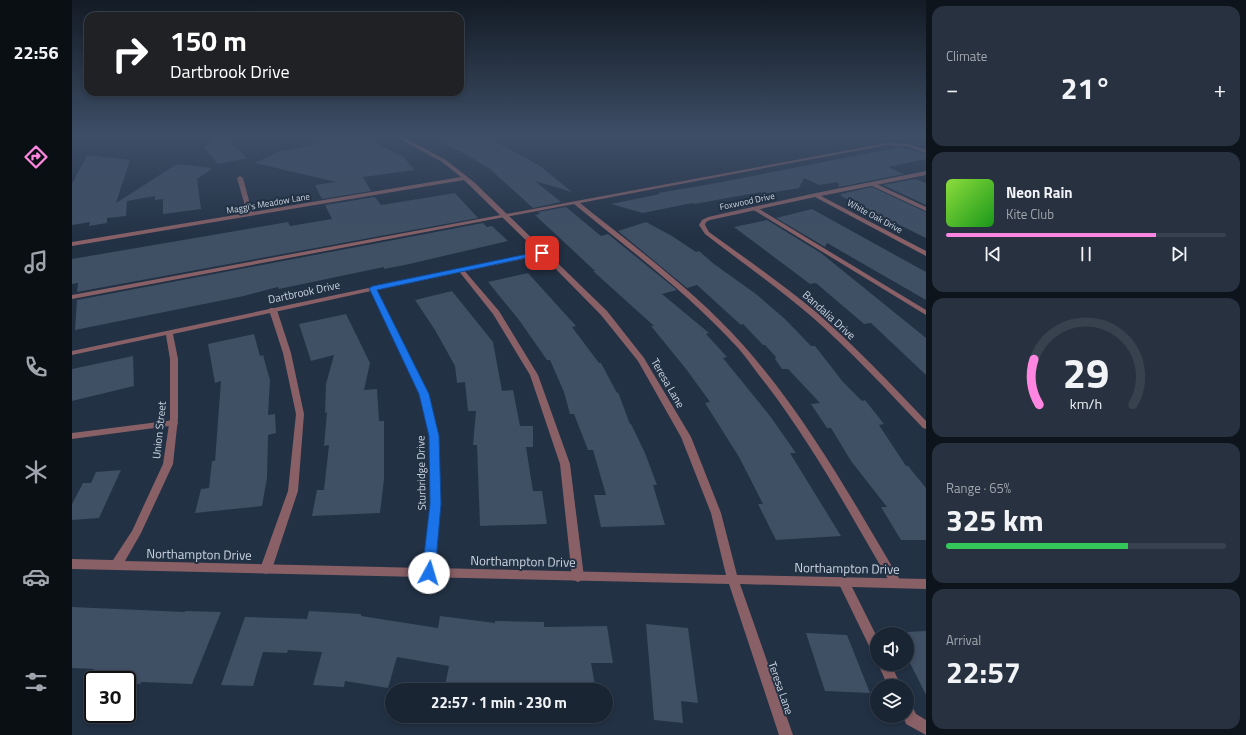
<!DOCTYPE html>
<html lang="en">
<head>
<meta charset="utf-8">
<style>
	:root { --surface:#1a2533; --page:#27313f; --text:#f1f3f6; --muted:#9fa5ac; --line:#38424e; --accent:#fe86e0 }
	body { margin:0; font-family:"Titillium Web",sans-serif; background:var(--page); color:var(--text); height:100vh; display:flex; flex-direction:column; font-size:15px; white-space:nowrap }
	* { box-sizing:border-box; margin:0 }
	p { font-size:13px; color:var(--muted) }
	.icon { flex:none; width:22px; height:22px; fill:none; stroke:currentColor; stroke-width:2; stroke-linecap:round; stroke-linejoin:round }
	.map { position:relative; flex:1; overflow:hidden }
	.details { display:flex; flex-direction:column; gap:6px; padding:6px; background:#0e141c; width:320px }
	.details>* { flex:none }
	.banner { position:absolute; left:12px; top:12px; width:380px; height:84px; border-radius:12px; box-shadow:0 2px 6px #0003,0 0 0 1px var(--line); background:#202124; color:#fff; overflow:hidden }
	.fabs { position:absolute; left:798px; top:627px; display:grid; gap:8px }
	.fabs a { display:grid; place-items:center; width:44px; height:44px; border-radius:50%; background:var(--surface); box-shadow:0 2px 6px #0003,0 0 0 1px var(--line); font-size:20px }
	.speed { position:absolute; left:12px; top:671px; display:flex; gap:8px; font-size:20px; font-weight:700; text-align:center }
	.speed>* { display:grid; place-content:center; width:52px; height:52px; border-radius:50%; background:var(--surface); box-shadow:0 2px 6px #0003,0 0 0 1px var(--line); line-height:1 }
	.speed .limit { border:2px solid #111; border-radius:6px; background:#fff; color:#111 }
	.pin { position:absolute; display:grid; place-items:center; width:34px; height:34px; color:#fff; margin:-17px; border-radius:8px; box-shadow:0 2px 6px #0006 }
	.me { position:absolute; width:44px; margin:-22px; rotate:6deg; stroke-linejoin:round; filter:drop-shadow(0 0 3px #0008) }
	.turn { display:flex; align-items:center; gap:14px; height:84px; padding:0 20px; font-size:18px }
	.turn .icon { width:52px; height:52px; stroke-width:2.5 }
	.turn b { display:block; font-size:28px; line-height:34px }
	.big { font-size:30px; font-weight:700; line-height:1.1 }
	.details .card { flex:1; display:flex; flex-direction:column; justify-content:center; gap:6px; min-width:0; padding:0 14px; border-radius:12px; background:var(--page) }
	.details .dial { align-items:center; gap:0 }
	.dial svg { height:104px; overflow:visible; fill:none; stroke:var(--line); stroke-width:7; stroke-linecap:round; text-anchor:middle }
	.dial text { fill:var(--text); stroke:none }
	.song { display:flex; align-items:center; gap:12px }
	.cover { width:48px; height:48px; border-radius:6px; background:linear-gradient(135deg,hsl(90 70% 55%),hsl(120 70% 35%)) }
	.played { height:4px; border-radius:2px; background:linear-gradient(90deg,var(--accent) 75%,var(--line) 75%) }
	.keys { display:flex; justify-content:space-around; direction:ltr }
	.heat { display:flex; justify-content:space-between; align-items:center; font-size:22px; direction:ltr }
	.charge { height:6px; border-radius:3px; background:linear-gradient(90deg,#34c759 65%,var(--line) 0) }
	.trip { position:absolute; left:313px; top:683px; width:228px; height:40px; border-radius:20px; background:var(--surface); box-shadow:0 2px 6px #0003,0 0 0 1px var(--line); font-weight:700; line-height:40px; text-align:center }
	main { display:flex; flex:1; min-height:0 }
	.menu { display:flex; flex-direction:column; width:72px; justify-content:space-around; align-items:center; background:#0a0f14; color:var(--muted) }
	.menu .icon { width:28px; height:28px }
	.menu .selected { color:var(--accent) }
	.menu b { font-size:18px; color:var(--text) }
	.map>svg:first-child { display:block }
	.building { fill:#3f4f64 }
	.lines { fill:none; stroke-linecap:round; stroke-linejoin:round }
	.lane { fill:#886066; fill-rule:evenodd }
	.street { fill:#886066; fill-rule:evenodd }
	.route { fill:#1a73e8; stroke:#114b97 }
	.labels { text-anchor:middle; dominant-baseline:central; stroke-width:4; stroke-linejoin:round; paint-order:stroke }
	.far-street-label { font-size:9px; fill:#ccd5e2; stroke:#223144 }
	.street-label { font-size:11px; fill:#ccd5e2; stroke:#223144 }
	.near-street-label { font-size:13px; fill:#ccd5e2; stroke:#223144 }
</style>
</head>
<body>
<main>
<nav class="menu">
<b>22:56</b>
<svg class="icon selected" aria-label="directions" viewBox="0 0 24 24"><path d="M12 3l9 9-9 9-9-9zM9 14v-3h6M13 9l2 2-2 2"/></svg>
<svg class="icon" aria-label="music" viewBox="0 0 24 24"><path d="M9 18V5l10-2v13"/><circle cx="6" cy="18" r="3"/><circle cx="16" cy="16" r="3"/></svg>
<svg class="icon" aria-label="phone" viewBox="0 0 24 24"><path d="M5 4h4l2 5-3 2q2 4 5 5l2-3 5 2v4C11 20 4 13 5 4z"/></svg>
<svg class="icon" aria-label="climate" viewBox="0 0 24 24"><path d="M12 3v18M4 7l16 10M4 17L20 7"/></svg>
<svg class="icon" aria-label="car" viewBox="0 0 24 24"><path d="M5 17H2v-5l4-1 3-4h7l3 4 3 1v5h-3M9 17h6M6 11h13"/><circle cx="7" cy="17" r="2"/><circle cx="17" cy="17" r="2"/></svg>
<svg class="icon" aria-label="filters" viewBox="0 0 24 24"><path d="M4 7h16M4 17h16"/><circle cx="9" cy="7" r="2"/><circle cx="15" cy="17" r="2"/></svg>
</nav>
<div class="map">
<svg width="854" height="735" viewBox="0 0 854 735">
	<rect width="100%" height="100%" fill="#223144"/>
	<!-- building -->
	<path class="building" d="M152 135 175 158 146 164 132 147Z
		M240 135H288L332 157 342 170 291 177 299 191 250 199 243 185 264 182 183 163 210 150 214 151 252 141Z
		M355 135H411L468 166 500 192 463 181 489 202 461 208 418 169 390 152Z
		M829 147 854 154V159L816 167 832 174 767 187 766 182 747 185 732 178 727 188 691 194 689 192 622 204 620 203 571 213 539 204 588 194 586 193 639 184Z
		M15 155 58 160 44 203 105 164 141 168 125 179 129 209 91 214V199L83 200V196L55 201 54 216 35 218V223L17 226 18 222 0 225V184Z
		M843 179 854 183V205L811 185Z
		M800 187 854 212V238L769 196V194Z
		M383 193 406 218 5 292 6 283 0 284V259L216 222 218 226 260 219 253 205 303 197 309 205Z
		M494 207 529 236 536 234 605 290 590 294 637 333 634 334 655 357 651 358 698 416 724 453H718L769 536 704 540 686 504H691L667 457 633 403 638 402 614 369 579 326H582L521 271H523L463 215 468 214 466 212Z
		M740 209 854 272V300L755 243 753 247 704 218Z
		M695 220 749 253 854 338V375L799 323 792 324 744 283 738 284 662 227Z
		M574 222 600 236 624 252 627 251 642 264 684 294 713 319 739 346H743L771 382 790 401 793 400 812 424 807 425 834 466H836L854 488V540H829L809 507H815L779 461 759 428H755L739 404 748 403 716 369H710L703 359 704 357 693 345H691L671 324 669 325 625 285 615 288 546 231Z
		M411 223 415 227 420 226 436 241 333 265 312 269V267L207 289 206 287 172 296 3 330 5 300Z
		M456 273 504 326 500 327 527 363H529L545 393 546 392 558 424H559L573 453 585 485H581L593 525 529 527 522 495H534L521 450H516L502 414H498L492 392 478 360H475L447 320 416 282Z
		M380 291 421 342 430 391 441 390 448 426H461V447H454L461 491H470L475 524 408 526 405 445H401L404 411H396L393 382 385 383 383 366 363 330 343 300Z
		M274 314 298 363 292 390 305 389 307 421H312V479L308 513 240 516 245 490H252L257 445 252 446 255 412 253 413 254 384 262 355 239 361 227 324Z
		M182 334 188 356 191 355 198 380 196 415 203 414 204 433 196 435 195 478 190 506 123 513 129 489 137 488 140 461H143L149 381 143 383 136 344Z
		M61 356 62 386 0 401V369Z
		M49 470 27 518 0 520V504L11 483H19L24 472Z
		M0 607 113 612 114 611 149 612 120 684 69 682V684L55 683V680H16L22 669 0 668Z
		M237 611 289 614V616L366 628 368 616 423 623V621L472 622V627L535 626 541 663H519L523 685 475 687V690H372L377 666 325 657 316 688 273 681 272 687 241 685 250 652 216 650 215 653 191 652 181 686 149 685 173 617 235 619Z
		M574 624 616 628 626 703 609 701 611 723 582 720Z
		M854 631V695L835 657V632Z
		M734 633 775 635 798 693 753 691Z"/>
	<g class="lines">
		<!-- lane -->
		<path class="lane" d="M815 143 836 144 854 150V153L835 146 815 145 508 203C564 248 624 292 672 346 734 416 780 499 828 580L830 583 828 586 824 588 820 586C780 517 742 447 694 384 684 372 676 359 666 348 617 294 558 250 502 204L0 299V295Z
			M800 182 854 207V211L798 185V183Z
			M680 207H684L854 310V315L680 209Z
			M389 268 391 269 427 311 466 375 498 464 512 577 510 580 506 582 502 580 500 577 488 464 458 375 421 314 386 270Z
			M198 308H201L205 310 219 353 232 414 226 491 200 569 198 572 194 574 190 572 188 569 216 491 224 414 211 353 197 310Z
			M102 420 105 421 106 423 105 425 0 439V433Z
			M772 577 776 579 805 637V656L801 654 766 582 768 579Z
			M806 664H819L829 686H816Z
			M835 704 840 706 844 714 854 720V735L834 724 831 716H835Z"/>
		<!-- street -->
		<path class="street" d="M321 135H327L374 160 403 183 535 311 572 358 619 437 649 513 665 575 854 579V589L668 584 721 735H707L657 584 0 569V559L41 560 60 531 91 464 98 418V359L94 335 0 355V351L466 252 392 180 0 246V242L175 213 165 178 168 176 171 178 180 212 389 177 370 162ZM470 255 529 315 566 361 609 437 639 513 654 575 363 568 368 504 367 436 356 394 305 290ZM299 291 348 394 357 436 358 504 352 568 53 561 69 533 101 464 106 418V359L101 334Z
			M854 171V175L749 196 854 251V256L743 197 638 220 634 222 633 225 637 232C673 258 710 284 744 312 783 346 818 383 854 421V429L851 428C815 390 779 351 739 316 705 287 668 261 633 234L627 225 630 220 636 217 744 193Z"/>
	</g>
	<!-- sky -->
	<linearGradient id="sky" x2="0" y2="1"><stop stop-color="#131b25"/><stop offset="0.57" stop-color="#3e4e67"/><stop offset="1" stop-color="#3e4e67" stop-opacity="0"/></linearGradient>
	<rect width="854" height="238" fill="url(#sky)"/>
	<!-- route -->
	<path class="route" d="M470 251 473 253 472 254 305 290 357 394 367 436 369 504 363 573 361 577 357 579 352 577 350 573 358 504 357 436 347 394 297 288 301 286Z"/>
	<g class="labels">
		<!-- far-street labels -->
		<g class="far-street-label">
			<text transform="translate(675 201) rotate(-12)">Foxwood Drive</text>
			<text transform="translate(196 203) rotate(-10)">Maggi's Meadow Lane</text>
			<text transform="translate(803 216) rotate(28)">White Oak Drive</text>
		</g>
		<!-- street labels -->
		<g class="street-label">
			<text transform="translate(232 292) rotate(-12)">Dartbrook Drive</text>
			<text transform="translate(757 315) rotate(42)">Bandalia Drive</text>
			<text transform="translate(596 383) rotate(60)">Teresa Lane</text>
			<text transform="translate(87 430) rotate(-84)">Union Street</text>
			<text transform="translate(349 473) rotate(-91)">Sturbridge Drive</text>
			<text transform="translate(709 688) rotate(71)">Teresa Lane</text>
		</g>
		<!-- near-street labels -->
		<g class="near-street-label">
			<text transform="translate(127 554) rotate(1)">Northampton Drive</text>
			<text transform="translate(451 561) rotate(1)">Northampton Drive</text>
			<text transform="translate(775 568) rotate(1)">Northampton Drive</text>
		</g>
	</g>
</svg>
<div class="fabs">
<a><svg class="icon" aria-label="sound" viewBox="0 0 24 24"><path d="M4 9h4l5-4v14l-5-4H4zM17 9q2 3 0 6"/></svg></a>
<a><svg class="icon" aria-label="layers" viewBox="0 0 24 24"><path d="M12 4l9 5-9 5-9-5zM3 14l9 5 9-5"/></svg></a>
</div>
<div class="speed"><div class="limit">30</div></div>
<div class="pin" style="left:470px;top:253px;background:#d93025"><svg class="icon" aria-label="arrive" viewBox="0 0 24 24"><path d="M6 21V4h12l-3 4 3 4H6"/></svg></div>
<svg class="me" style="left:357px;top:573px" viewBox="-20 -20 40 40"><circle r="19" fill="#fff"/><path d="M0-13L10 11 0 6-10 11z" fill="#1a73e8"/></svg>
<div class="trip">22:57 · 1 min · 230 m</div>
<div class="banner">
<div class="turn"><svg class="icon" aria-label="right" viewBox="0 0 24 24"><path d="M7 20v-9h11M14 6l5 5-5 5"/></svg><div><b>150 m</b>Dartbrook Drive</div></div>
</div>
</div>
<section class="details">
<div class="card"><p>Climate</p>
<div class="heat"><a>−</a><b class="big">21°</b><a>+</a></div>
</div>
<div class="card">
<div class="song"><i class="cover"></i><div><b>Neon Rain</b><p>Kite Club</p></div></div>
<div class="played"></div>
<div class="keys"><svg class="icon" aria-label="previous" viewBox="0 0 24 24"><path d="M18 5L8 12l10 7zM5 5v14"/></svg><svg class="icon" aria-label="pause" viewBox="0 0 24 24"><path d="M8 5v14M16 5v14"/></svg><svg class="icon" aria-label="next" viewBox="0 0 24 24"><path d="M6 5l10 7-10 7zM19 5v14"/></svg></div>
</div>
<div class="card dial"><svg viewBox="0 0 100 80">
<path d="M14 69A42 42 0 1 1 86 69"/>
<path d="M14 69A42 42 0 0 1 10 34" stroke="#fe86e0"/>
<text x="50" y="56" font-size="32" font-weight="700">29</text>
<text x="50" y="72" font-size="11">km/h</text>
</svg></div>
<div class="card"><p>Range · 65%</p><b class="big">325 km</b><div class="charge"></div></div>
<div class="card"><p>Arrival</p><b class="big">22:57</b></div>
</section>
</main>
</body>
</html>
